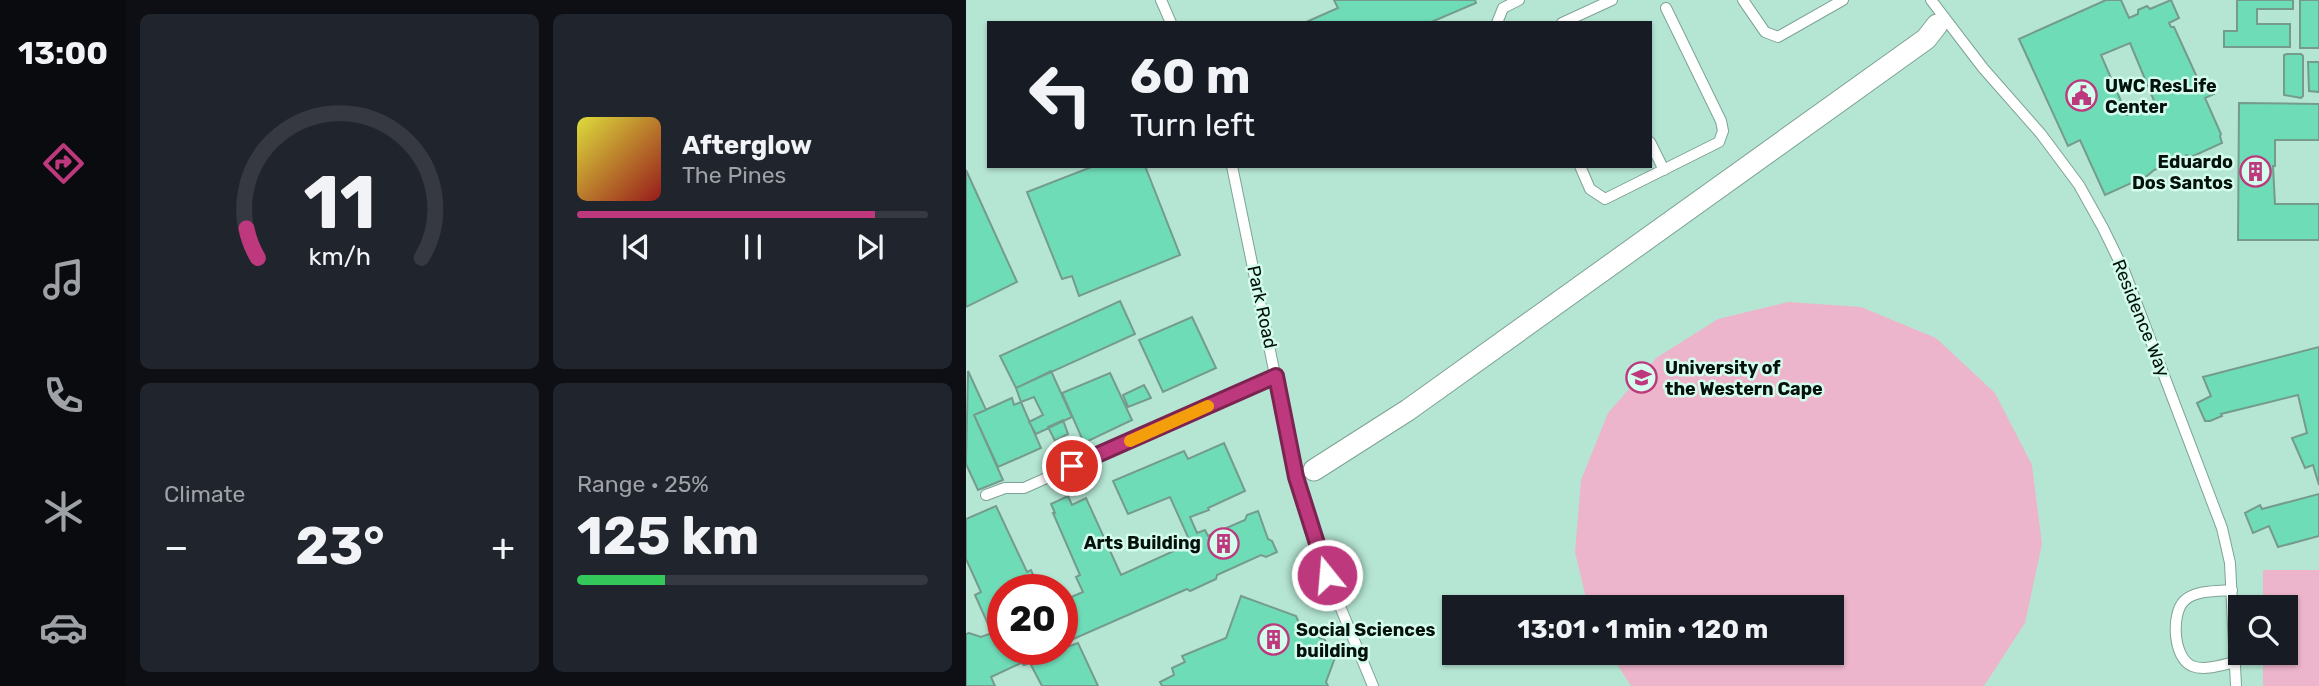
<!DOCTYPE html>
<html lang="en">
<head>
<meta charset="utf-8">
<style>
	:root { --surface:#171b24; --page:#20242c; --text:#f1f3f6; --muted:#9ea1a6; --line:#363941; --accent:#bd387c }
	body { margin:0; font-family:Rubik,sans-serif; background:var(--page); color:var(--text); height:100vh; display:flex; flex-direction:column; font-size:26px; white-space:nowrap }
	* { box-sizing:border-box; margin:0 }
	p { font-size:23px; color:var(--muted) }
	.icon { flex:none; width:38px; height:38px; fill:none; stroke:currentColor; stroke-width:2; stroke-linecap:round; stroke-linejoin:round }
	.map { position:relative; flex:1; overflow:hidden }
	.panel { display:flex; flex-direction:column; gap:14px; padding:14px; background:#0d0f14; width:840px }
	.panel>* { flex:none }
	.top-card { position:absolute; left:21px; top:21px; width:665px; height:147px; border-radius:0px; box-shadow:0 2px 5px #0004; background:#171b24; color:var(--text); overflow:hidden }
	.fabs { position:absolute; left:1262px; top:595px; display:grid; gap:14px }
	.fabs a { display:grid; place-items:center; width:70px; height:70px; border-radius:0px; background:var(--surface); box-shadow:0 2px 5px #0004; font-size:35px }
	.speed { position:absolute; left:21px; top:574px; display:flex; gap:14px; font-size:35px; font-weight:700; text-align:center }
	.speed>* { display:grid; place-content:center; width:91px; height:91px; border-radius:50%; background:var(--surface); box-shadow:0 2px 5px #0004; line-height:1 }
	.speed .limit { border:10px solid #d22; background:#fff; color:#111 }
	.pin { position:absolute; display:grid; place-items:center; width:60px; height:60px; color:#fff; margin:-30px; border:4px solid #fff; border-radius:50%; box-shadow:0 2px 7px #0007 }
	.me { position:absolute; width:77px; margin:-38px; rotate:343deg; stroke-linejoin:round; filter:drop-shadow(0 0 5px #0008) }
	.turn { display:flex; align-items:center; gap:24px; height:147px; padding:0 28px; font-size:32px }
	.turn .icon { width:91px; height:91px; stroke-width:2.5 }
	.turn b { display:block; font-size:49px; line-height:60px }
	.big { font-size:52px; font-weight:700; line-height:1.1 }
	.panel .tile { flex:1; display:flex; flex-direction:column; justify-content:center; gap:10px; min-width:0; padding:0 24px; border-radius:10px; background:var(--page) }
	.panel .dial { align-items:center; gap:0 }
	.dial svg { height:182px; overflow:visible; fill:none; stroke:var(--line); stroke-width:7; stroke-linecap:round; text-anchor:middle }
	.dial text { fill:var(--text); stroke:none }
	.song { display:flex; align-items:center; gap:21px }
	.cover { width:84px; height:84px; border-radius:10px; background:linear-gradient(135deg,hsl(60 70% 55%),hsl(0 70% 35%)) }
	.played { height:7px; border-radius:4px; background:linear-gradient(90deg,var(--accent) 85%,var(--line) 85%) }
	.keys { display:flex; justify-content:space-around; direction:ltr }
	.heat { display:flex; justify-content:space-between; align-items:center; font-size:38px; direction:ltr }
	.charge { height:10px; border-radius:5px; background:linear-gradient(90deg,#34c759 25%,var(--line) 0) }
	.panel .tiles { flex:1; display:grid; gap:14px; grid-template-columns:repeat(2,1fr) }
	.trip { position:absolute; left:476px; top:595px; width:402px; height:70px; border-radius:0px; background:var(--surface); box-shadow:0 2px 5px #0004; font-weight:700; line-height:70px; text-align:center }
	main { display:flex; flex:1; min-height:0 }
	.tab-bar { display:flex; flex-direction:column; width:126px; justify-content:space-around; align-items:center; background:#090b0e; color:var(--muted) }
	.tab-bar .icon { width:49px; height:49px }
	.tab-bar .current { color:var(--accent) }
	.tab-bar b { font-size:32px; color:var(--text) }
	.map>svg:first-child { display:block }
	.built { fill:#b5e6d3; fill-rule:evenodd }
	.green { fill:#edb5cb }
	.building { fill:#6fdcb8; stroke:#759b8d; stroke-width:2; fill-rule:evenodd }
	.lines { fill:none; stroke-linecap:round; stroke-linejoin:round }
	.lane-casing { stroke:#7da394; stroke-width:12 }
	.street-casing { stroke:#7da394; stroke-width:23 }
	.lane { stroke:#fff; stroke-width:10 }
	.street { stroke:#fff; stroke-width:21 }
	.route-casing { stroke:#7b2451; stroke-width:18 }
	.route { stroke:#bd387c; stroke-width:12 }
	.slow { stroke:#f59e0b; stroke-width:12 }
	.labels { text-anchor:middle; dominant-baseline:central; stroke-width:5; stroke-linejoin:round; paint-order:stroke }
	.poi-label { font-size:18px; font-weight:bold; fill:#04110c; stroke:#d4fced; text-anchor:start }
	.street-label { font-size:18px; fill:#04110c; stroke:#d4fced }
</style>
</head>
<body>
<main>
<nav class="tab-bar">
<b>13:00</b>
<svg class="icon current" aria-label="directions" viewBox="0 0 24 24"><path d="M12 3l9 9-9 9-9-9zM9 14v-3h6M13 9l2 2-2 2"/></svg>
<svg class="icon" aria-label="music" viewBox="0 0 24 24"><path d="M9 18V5l10-2v13"/><circle cx="6" cy="18" r="3"/><circle cx="16" cy="16" r="3"/></svg>
<svg class="icon" aria-label="phone" viewBox="0 0 24 24"><path d="M5 4h4l2 5-3 2q2 4 5 5l2-3 5 2v4C11 20 4 13 5 4z"/></svg>
<svg class="icon" aria-label="climate" viewBox="0 0 24 24"><path d="M12 3v18M4 7l16 10M4 17L20 7"/></svg>
<svg class="icon" aria-label="car" viewBox="0 0 24 24"><path d="M5 17H2v-5l4-1 3-4h7l3 4 3 1v5h-3M9 17h6M6 11h13"/><circle cx="7" cy="17" r="2"/><circle cx="17" cy="17" r="2"/></svg>
</nav>
<section class="panel">
<div class="tiles">
<div class="tile dial"><svg viewBox="0 0 100 80">
<path d="M14 69A42 42 0 1 1 86 69"/>
<path d="M14 69A42 42 0 0 1 9 56" stroke="#bd387c"/>
<text x="50" y="56" font-size="32" font-weight="700">11</text>
<text x="50" y="72" font-size="11">km/h</text>
</svg></div>
<div class="tile">
<div class="song"><i class="cover"></i><div><b>Afterglow</b><p>The Pines</p></div></div>
<div class="played"></div>
<div class="keys"><svg class="icon" aria-label="previous" viewBox="0 0 24 24"><path d="M18 5L8 12l10 7zM5 5v14"/></svg><svg class="icon" aria-label="pause" viewBox="0 0 24 24"><path d="M8 5v14M16 5v14"/></svg><svg class="icon" aria-label="next" viewBox="0 0 24 24"><path d="M6 5l10 7-10 7zM19 5v14"/></svg></div>
</div>
<div class="tile"><p>Climate</p>
<div class="heat"><a>−</a><b class="big">23°</b><a>+</a></div>
</div>
<div class="tile"><p>Range · 25%</p><b class="big">125 km</b><div class="charge"></div></div>
</div>
</section>
<div class="map">
<svg width="1353" height="686" viewBox="0 0 1353 686">
	<rect width="100%" height="100%" fill="#c7efe0"/>
	<!-- built -->
	<path class="built" d="M0 0H1353V686H0ZM23 23H684V166H23ZM37 590H96V649H37ZM488 607H866V653H488ZM1274 607H1320V653H1274Z"/>
	<!-- green -->
	<path class="green" d="M822 302 895 307 970 338 1029 393 1066 465 1076 544 1059 623 1018 686H665L644 653H866V607H622L609 552 615 480 642 413 690 358 752 319Z
		M1297 570H1353V686H1297V653H1320V607H1297Z"/>
	<!-- building -->
	<path class="building" d="M368 0H509L510 3 463 23H338L372 8Z
		M1140 0H1155L1163 18 1172 14V10L1181 6 1184 9 1205 0 1213 18 1203 23 1205 27H1208L1235 86 1242 82 1248 94 1239 98 1255 134 1254 136 1256 143 1223 158 1221 155 1188 170 1181 176 1139 195 1114 140 1102 146 1053 39ZM1164 43 1189 103 1161 115 1135 55Z
		M1271 0H1327V9H1291V24H1324V47H1258V31H1271Z
		M1334 0H1353V48H1334Z
		M1321 54H1335L1337 56V96L1335 98 1318 95V55Z
		M1342 62H1353V92L1343 91Z
		M1273 103 1353 104V140H1309V166H1307L1309 204H1353V240H1272Z
		M128 166H179L214 255 113 296 106 276 96 279 61 192Z
		M0 170 51 282 0 307Z
		M154 301 169 334 50 388 34 356Z
		M226 317 250 368 197 392 173 340Z
		M1353 347V485L1347 465 1339 468 1326 438 1341 433 1332 395 1255 414 1256 416 1244 421H1239L1231 403 1245 396 1237 377Z
		M2 371 20 410 8 415 37 480 12 490 0 464Z
		M85 371 106 417 70 434 63 422 77 415 68 397 55 402 50 388Z
		M144 373 166 420 118 443 96 393Z
		M178 385 185 398 162 407 157 395Z
		M46 398 48 405 55 402 75 448 32 467 8 415Z
		M97 420 102 434 89 441 82 427Z
		M258 443 279 491 242 508 243 510 224 517 231 533 239 530 242 536 279 520 281 515 292 511 302 539 306 541 311 552 300 557 295 555 251 575 250 579 224 591 221 589 96 644V601L117 592 110 577 114 575 87 513H89L85 504 102 496 106 505 120 498 155 575 210 550 207 544 222 537 204 497 162 514 147 481 218 451 222 459Z
		M1353 494V536L1312 547 1303 526 1287 533 1279 513 1294 505 1296 509Z
		M30 506 61 572 65 570 74 590H37V649H86L84 653 112 643 132 686H76L65 665 79 656 58 665 55 663 25 677 29 686H0V634L3 633 15 637 26 633 9 595 15 592 0 559V519Z
		M275 596 330 616 337 632 358 639 370 655 360 682 362 686H196L194 682 208 675 206 668 219 662 216 656 260 638Z"/>
	<g class="lines">
		<defs>
			<path id="lane" d="M195 0 205 23
				M777 0 799 32 812 37 877 0
				M965 0 1017 68 1075 134 1113 185 1137 228 1159 273 1256 528 1264 563 1270 686
				M531 23 537 8 553 0
				M596 23 646 0
				M684 142 698 170
				M266 166 330 477 361 575 407 686
				M614 166 624 189 639 199 753 142 757 131 755 121 700 8
				M20 495 39 488H58L310 376
				M1266 590C1252 591 1229 590 1218 601 1205 614 1207 658 1226 666 1239 671 1256 665 1269 662"/>
			<path id="street" d="M348 470 442 410 960 39 971 25"/>
		</defs>
		<!-- lane casing -->
		<use href="#lane" class="lane-casing"/>
		<!-- street casing -->
		<use href="#street" class="street-casing"/>
		<!-- lane -->
		<use href="#lane" class="lane"/>
		<!-- street -->
		<use href="#street" class="street"/>
	</g>
	<g class="lines">
		<defs>
			<path id="route" d="M106 466 310 376 330 477 361 575"/>
		</defs>
		<!-- route casing -->
		<use href="#route" class="route-casing"/>
		<!-- route -->
		<use href="#route" class="route"/>
		<!-- slow -->
		<path class="slow" d="M164 441 242 406"/>
	</g>
	<!-- icons -->
	<defs>
		<symbol id="civic-ring" viewBox="-11 -11 22 22"><circle r="9.5" fill="#d4fced" stroke="#bd387c" stroke-width="1.5"/><path d="M-.6-6.5H3V-4.5H.6V-3L4-1V1h2V6H-6V1h2V-1L-.6-3ZM-1.2 2.5V6h2.4V2.5Z" fill="#bd387c"/></symbol>
		<symbol id="building-ring" viewBox="-11 -11 22 22"><circle r="9.5" fill="#d4fced" stroke="#bd387c" stroke-width="1.5"/><path d="M-4-6H4V6H1V3H-1V6H-4ZM-2.5-4.3h1.7v1.8h-1.7ZM.8-4.3h1.7v1.8H.8ZM-2.5-1h1.7V.8h-1.7ZM.8-1h1.7V.8H.8Z" fill="#bd387c"/></symbol>
		<symbol id="university-ring" viewBox="-11 -11 22 22"><circle r="9.5" fill="#d4fced" stroke="#bd387c" stroke-width="1.5"/><path d="M0-5L7-2L0 1L-7-2ZM-4 1L0 2.5L4 1V4Q0 6-4 4Z" fill="#bd387c"/></symbol>
	</defs>
	<g fill-rule="evenodd">
		<use href="#civic-ring" x="1098" y="78" width="35" height="35"/>
		<use href="#building-ring" x="1272" y="154" width="35" height="35"/>
		<use href="#university-ring" x="658" y="360" width="35" height="35"/>
		<use href="#building-ring" x="240" y="526" width="35" height="35"/>
		<use href="#building-ring" x="290" y="622" width="35" height="35"/>
	</g>
	<g class="labels">
		<!-- poi labels -->
		<g class="poi-label">
			<text x="1139" y="86">UWC ResLife<tspan x="1139" dy="21">Center</tspan></text>
			<text x="1267" y="162" text-anchor="end">Eduardo<tspan x="1267" dy="21">Dos Santos</tspan></text>
			<text x="699" y="368">University of<tspan x="699" dy="21">the Western Cape</tspan></text>
			<text x="235" y="543" text-anchor="end">Arts Building</text>
			<text x="330" y="630">Social Sciences<tspan x="330" dy="21">building</tspan></text>
		</g>
		<!-- street labels -->
		<g class="street-label">
			<text transform="translate(296 307) rotate(78)">Park Road</text>
			<text transform="translate(1175 318) rotate(68)">Residence Way</text>
		</g>
	</g>
</svg>
<div class="fabs">
<a><svg class="icon" aria-label="search" viewBox="0 0 24 24"><circle cx="10" cy="10" r="6"/><path d="M15 15l6 6"/></svg></a>
</div>
<div class="speed"><div class="limit">20</div></div>
<div class="pin" style="left:106px;top:466px;background:#d93025"><svg class="icon" aria-label="arrive" viewBox="0 0 24 24"><path d="M6 21V4h12l-3 4 3 4H6"/></svg></div>
<svg class="me" style="left:361px;top:575px" viewBox="-20 -20 40 40"><circle r="17" fill="#bd387c" stroke="#fff" stroke-width="3"/><path d="M0-11L8 9 0 5-8 9z" fill="#fff"/></svg>
<div class="trip">13:01 · 1 min · 120 m</div>
<div class="top-card">
<div class="turn"><svg class="icon" aria-label="left" viewBox="0 0 24 24"><path d="M17 20v-9H6M10 6l-5 5 5 5"/></svg><div><b>60 m</b>Turn left</div></div>
</div>
</div>
</main>
</body>
</html>
